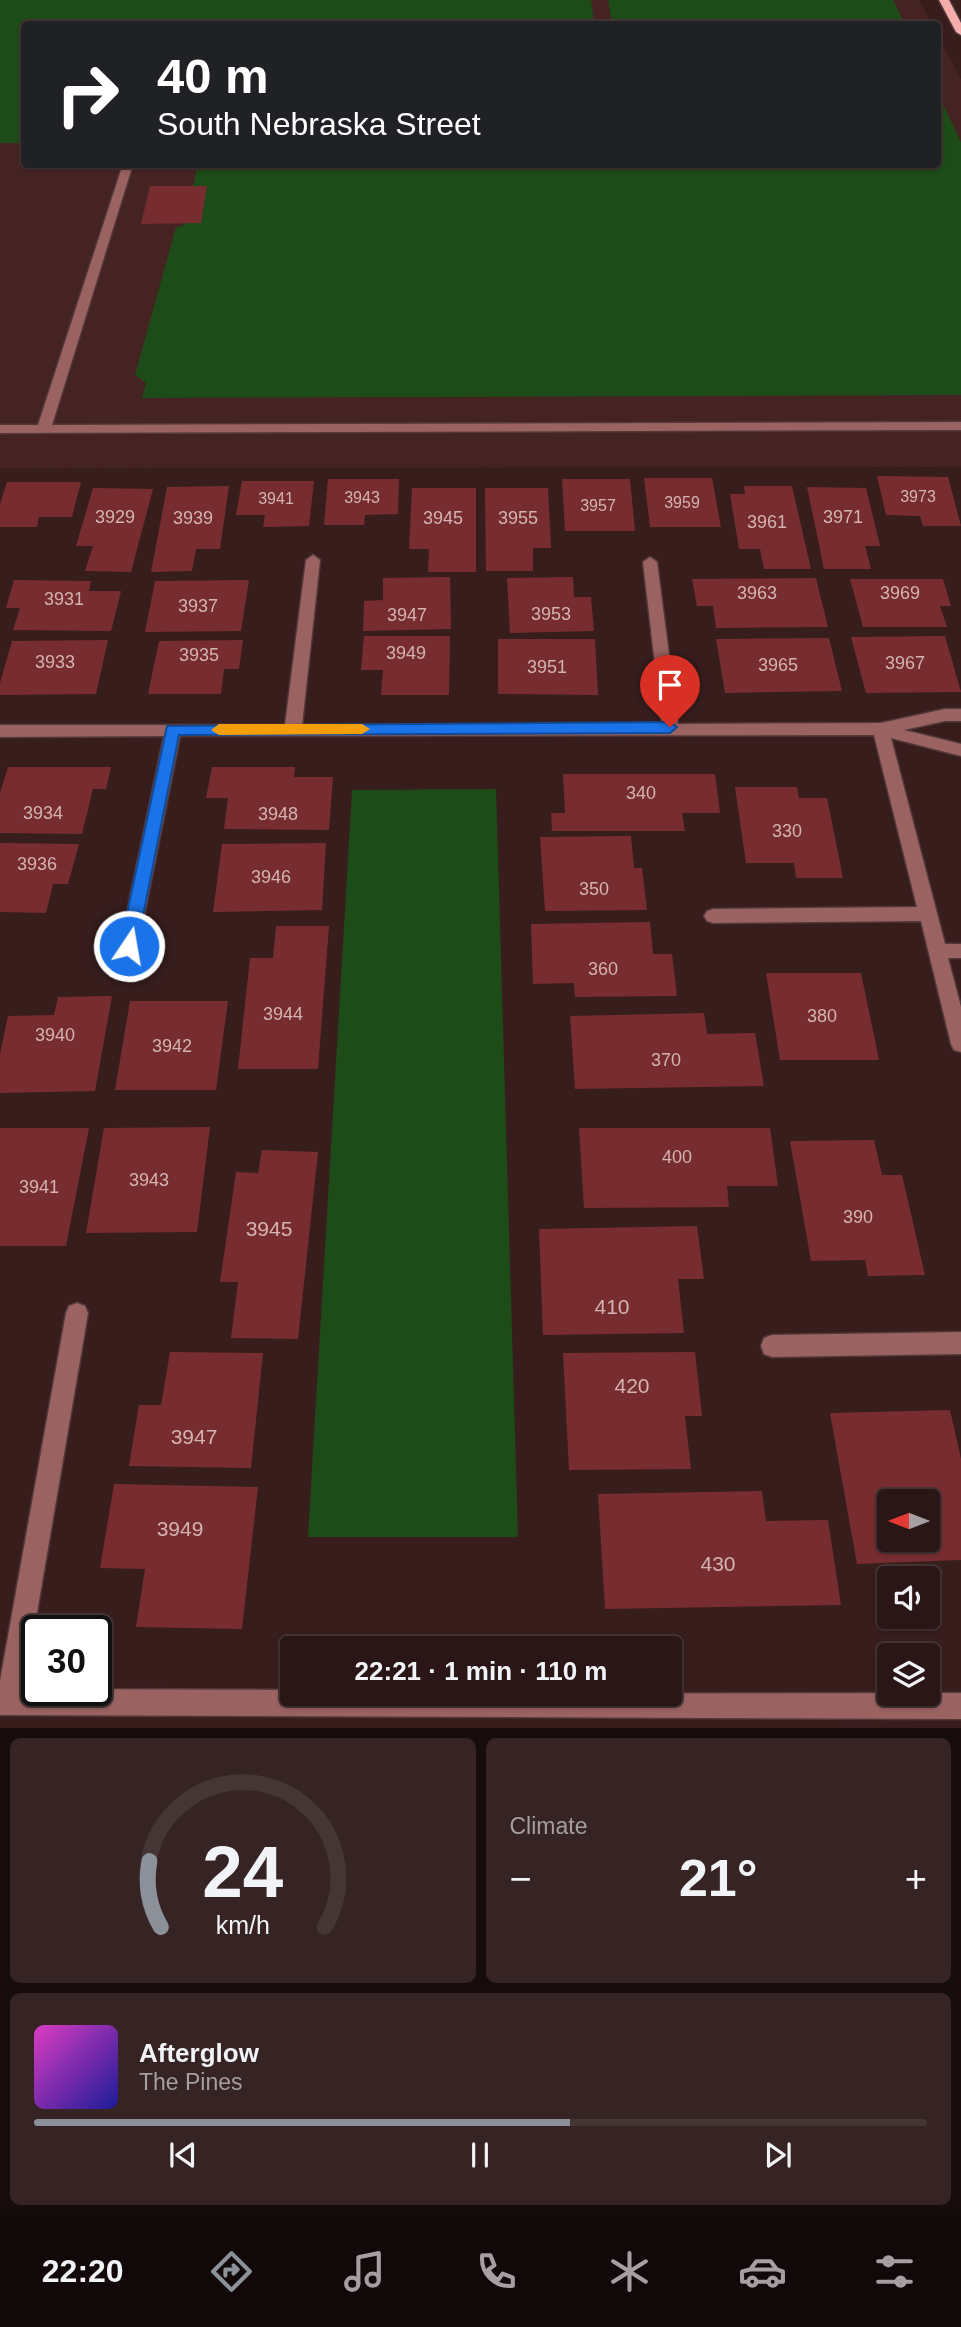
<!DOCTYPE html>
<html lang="en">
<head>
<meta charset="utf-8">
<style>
	:root { --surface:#2a1616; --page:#362323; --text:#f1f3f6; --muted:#a59fa1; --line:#463535; --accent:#8c9099 }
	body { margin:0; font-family:Helvetica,sans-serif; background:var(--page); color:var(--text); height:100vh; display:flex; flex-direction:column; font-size:26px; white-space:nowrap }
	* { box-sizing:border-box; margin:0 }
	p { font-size:23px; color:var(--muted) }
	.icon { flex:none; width:38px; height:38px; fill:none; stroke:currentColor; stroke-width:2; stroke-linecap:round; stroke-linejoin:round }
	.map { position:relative; height:1728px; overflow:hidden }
	.side { display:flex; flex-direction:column; gap:10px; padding:10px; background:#170c0c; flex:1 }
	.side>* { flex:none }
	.hud { position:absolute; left:21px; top:21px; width:920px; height:147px; border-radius:7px; box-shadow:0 2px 5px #0004,0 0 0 2px var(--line); background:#202124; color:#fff; overflow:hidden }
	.needle { width:46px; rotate:270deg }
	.controls { position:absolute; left:877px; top:1489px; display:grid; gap:14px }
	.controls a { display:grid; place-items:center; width:63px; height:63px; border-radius:7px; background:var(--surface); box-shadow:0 2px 5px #0004,0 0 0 2px var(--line); font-size:35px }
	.speed { position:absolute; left:21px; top:1615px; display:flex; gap:14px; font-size:35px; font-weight:700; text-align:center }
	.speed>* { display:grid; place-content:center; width:91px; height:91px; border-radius:50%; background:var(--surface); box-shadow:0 2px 5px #0004,0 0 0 2px var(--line); line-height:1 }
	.speed .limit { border:4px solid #111; border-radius:10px; background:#fff; color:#111 }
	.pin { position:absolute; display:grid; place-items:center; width:60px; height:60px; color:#fff; margin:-72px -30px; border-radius:50% 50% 50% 0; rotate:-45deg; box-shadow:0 0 7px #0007 }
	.pin .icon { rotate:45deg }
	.me { position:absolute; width:77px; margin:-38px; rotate:12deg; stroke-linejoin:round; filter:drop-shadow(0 0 5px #0008) }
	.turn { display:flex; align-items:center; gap:24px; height:147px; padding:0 21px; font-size:32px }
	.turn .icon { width:91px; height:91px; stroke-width:2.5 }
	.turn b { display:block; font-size:49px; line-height:60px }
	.big { font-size:52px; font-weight:800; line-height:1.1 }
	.side .widget { flex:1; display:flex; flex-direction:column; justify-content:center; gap:10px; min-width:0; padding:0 24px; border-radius:10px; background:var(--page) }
	.side .dial { align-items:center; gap:0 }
	.dial svg { height:182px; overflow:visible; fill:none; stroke:var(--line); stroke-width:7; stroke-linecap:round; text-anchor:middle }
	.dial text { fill:var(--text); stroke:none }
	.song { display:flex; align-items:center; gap:21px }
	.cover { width:84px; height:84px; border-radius:10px; background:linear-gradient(135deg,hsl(310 70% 55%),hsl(240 70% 35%)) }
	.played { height:7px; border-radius:4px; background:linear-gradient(90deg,var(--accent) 60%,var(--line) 60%) }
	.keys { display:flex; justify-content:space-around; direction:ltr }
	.heat { display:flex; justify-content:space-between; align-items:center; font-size:38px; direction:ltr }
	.side .tiles { flex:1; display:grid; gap:10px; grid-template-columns:1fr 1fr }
	.widget:last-child { grid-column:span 2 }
	.trip { position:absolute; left:280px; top:1636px; width:402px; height:70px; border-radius:7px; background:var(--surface); box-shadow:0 2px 5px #0004,0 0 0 2px var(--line); font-weight:800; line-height:70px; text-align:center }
	.tabs { display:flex; height:112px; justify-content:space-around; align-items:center; background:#110909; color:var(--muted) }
	.tabs .icon { width:49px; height:49px }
	.tabs .active { color:var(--accent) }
	.tabs b { font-size:32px; color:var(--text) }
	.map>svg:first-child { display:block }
	.built { fill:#452323 }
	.green { fill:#1d4c18 }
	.building { fill:#772d30; fill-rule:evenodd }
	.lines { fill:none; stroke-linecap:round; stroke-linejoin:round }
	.minor-casing { stroke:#523838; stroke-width:3 }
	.major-casing { stroke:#523838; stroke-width:3 }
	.minor { fill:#9a6261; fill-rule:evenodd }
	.major { fill:#f4adab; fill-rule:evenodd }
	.route { fill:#1a73e8; stroke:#114b97; stroke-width:2 }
	.slow { fill:#f59e0b }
	.labels { text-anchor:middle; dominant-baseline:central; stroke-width:7; stroke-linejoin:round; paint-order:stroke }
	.far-number-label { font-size:16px; fill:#d4b3b3 }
	.number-label { font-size:18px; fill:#d4b3b3 }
	.near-number-label { font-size:21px; fill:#d4b3b3 }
</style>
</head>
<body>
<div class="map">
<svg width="961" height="1729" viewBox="0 0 961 1729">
	<rect width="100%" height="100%" fill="#381d1d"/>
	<!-- built -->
	<path class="built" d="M0 0H919L932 24H24V164H938V35L961 79V467L0 468Z"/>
	<!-- green -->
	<path class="green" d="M0 0H591L594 24H24V143H0Z
		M608 0H893L905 24H612Z
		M938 94 961 142V395L142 398 146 383 135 375 176 227 183 226 198 165 938 164Z
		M496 789 518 1537H308L352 790Z"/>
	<!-- building -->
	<path class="building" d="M150 186H207L201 223 141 224Z
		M877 476 948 477 961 526H923L920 516 886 515Z
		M644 478H712L721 527H650Z
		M328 479H399L398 514 365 515 364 525H324Z
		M562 479H630L635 531H565Z
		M242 481H314L309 526 263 527 265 515H236Z
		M7 482H81L72 517H39L37 527H0V504Z
		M229 486 220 549H196L192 571 151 572 167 487Z
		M744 486H792L811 569H764L760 549H739L730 494H745Z
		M807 487 866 488 880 546H865L871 569H824Z
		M93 488 153 489 131 572 85 571 93 546H76Z
		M412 488H476V572H428L429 549H409Z
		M485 488H548L551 548H533V571H486Z
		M450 577 451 629 363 631 364 601 383 600V578Z
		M573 577 574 597H591L594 631 510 633 507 578Z
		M816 578 828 627 716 628 713 606H697L692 579Z
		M850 579H943L951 606H940L947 627H863Z
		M14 580 91 581 89 591H121L111 631 13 630 20 608H6Z
		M249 580 241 631 145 632 155 581Z
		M364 636H450L449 695H381L383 670H361Z
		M945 636 961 692 866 693 851 637Z
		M829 638 842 691 725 693 716 639Z
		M498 639H595L598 695 498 694Z
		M108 640 96 694 0 695V683L12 641Z
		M243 640 239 669H224L221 694H148L159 641Z
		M8 767H111L106 789H93L82 834 0 833V793Z
		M212 767H295L294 777H333L329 830 224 829 228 798H206Z
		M563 774H715L720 813H682L685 831H552L551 813H565Z
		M735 787H797L799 798H827L843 878H796L794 863H746Z
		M631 836 634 868H642L647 910 545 911 540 837Z
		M0 843 79 844 68 884H53L46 913 0 912Z
		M326 843 322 910 213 912 222 844Z
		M650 922 653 954H672L677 996 575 997 574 983 533 984 531 924Z
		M276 926H329L318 1069H238L250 958H273Z
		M766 973H861L879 1060H780Z
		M112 996 95 1091 0 1093V1054L8 1016 54 1015 58 997Z
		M130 1001H228L216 1090H115Z
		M704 1013 707 1034 755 1033 764 1086 575 1089 570 1016Z
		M210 1127 197 1232 86 1233 104 1128Z
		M0 1128H89L66 1246H0Z
		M579 1128H770L778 1186H727L729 1207 584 1208Z
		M874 1140 882 1175H902L925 1275 868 1276 865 1260 811 1261 790 1141Z
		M262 1150 318 1152 298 1339 231 1338 238 1282H220L236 1172 258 1173Z
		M697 1226 704 1279H678L684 1333 543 1335 539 1229Z
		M170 1352 263 1353 251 1468 129 1466 139 1405H161Z
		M695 1352 702 1416H685L691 1469 569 1470 563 1353Z
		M950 1410 961 1459V1560L857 1564 830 1413ZM889 1502H928V1540H889Z
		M114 1484 258 1487 242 1629 136 1627 145 1569 100 1568Z
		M762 1491 766 1521 828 1520 841 1605 605 1609 598 1494Z"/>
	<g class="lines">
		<defs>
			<path id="minor" d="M123 164H133L52 425 961 422V430L0 433V425H38Z
				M313 555 320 560 302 725 662 724 643 562 650 557 657 562 678 724 881 723 945 709H961V721H945L904 730 961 744V756L891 738 945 944H961V958H948L961 1007V1052L954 1050 951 1044 921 921 713 923 707 921 704 916 707 911 713 909 917 907 874 735 180 736 138 946 135 951H123L120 946 164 736 0 737V725H285L306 560Z
				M77 1303 85 1306 88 1313 24 1689 292 1690V1694L961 1693V1719L0 1715V1681L66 1313 69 1306Z
				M961 1332V1354L772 1357 764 1354 761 1346 764 1338 772 1335Z"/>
			<path id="major" d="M939 0H949L961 23V35L956 32Z"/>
		</defs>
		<!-- minor casing -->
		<use href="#minor" class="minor-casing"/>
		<!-- major casing -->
		<use href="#major" class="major-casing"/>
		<!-- minor -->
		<use href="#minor" class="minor"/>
		<!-- major -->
		<use href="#major" class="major"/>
	</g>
	<!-- route -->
	<path class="route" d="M670 722 677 727 670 733 179 735 137 946 129 952 120 946 167 726Z"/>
	<!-- slow -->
	<path class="slow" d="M219 724H362L370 729 362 734 219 735 211 730Z"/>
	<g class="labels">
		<!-- far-number labels -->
		<g class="far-number-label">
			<text x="918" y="496">3973</text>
			<text x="362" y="497">3943</text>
			<text x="276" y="498">3941</text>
			<text x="682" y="502">3959</text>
			<text x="598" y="505">3957</text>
		</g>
		<!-- number labels -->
		<g class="number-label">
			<text x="115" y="517">3929</text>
			<text x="843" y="517">3971</text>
			<text x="193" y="518">3939</text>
			<text x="443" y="518">3945</text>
			<text x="518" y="518">3955</text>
			<text x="767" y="522">3961</text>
			<text x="757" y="593">3963</text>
			<text x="900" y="593">3969</text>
			<text x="64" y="599">3931</text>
			<text x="198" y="606">3937</text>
			<text x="551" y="614">3953</text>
			<text x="407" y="615">3947</text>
			<text x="406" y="653">3949</text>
			<text x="199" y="655">3935</text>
			<text x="55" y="662">3933</text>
			<text x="905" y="663">3967</text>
			<text x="778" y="665">3965</text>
			<text x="547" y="667">3951</text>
			<text x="641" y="793">340</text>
			<text x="43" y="813">3934</text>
			<text x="278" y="814">3948</text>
			<text x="787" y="831">330</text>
			<text x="37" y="864">3936</text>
			<text x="271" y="877">3946</text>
			<text x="594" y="889">350</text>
			<text x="603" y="969">360</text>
			<text x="283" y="1014">3944</text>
			<text x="822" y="1016">380</text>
			<text x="55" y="1035">3940</text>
			<text x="172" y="1046">3942</text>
			<text x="666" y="1060">370</text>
			<text x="677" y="1157">400</text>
			<text x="149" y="1180">3943</text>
			<text x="39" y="1187">3941</text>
			<text x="858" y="1217">390</text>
		</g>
		<!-- near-number labels -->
		<g class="near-number-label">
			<text x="269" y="1228">3945</text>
			<text x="612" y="1306">410</text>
			<text x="632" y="1385">420</text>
			<text x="194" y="1436">3947</text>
			<text x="180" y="1528">3949</text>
			<text x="718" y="1563">430</text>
		</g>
	</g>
</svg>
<div class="controls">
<a><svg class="needle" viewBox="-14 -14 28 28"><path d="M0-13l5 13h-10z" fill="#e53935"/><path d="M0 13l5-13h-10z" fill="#a59fa1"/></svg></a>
<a><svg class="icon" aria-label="sound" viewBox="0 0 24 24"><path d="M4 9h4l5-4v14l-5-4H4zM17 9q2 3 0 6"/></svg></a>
<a><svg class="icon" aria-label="layers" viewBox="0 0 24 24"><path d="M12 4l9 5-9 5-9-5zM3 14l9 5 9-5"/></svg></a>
</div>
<div class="speed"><div class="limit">30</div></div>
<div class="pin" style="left:670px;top:727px;background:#d93025"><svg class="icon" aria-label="arrive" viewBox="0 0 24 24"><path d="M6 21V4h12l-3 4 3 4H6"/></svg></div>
<svg class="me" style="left:129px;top:946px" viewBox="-20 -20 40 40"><circle r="17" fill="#1a73e8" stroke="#fff" stroke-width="3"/><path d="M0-11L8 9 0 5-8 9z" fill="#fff"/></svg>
<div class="trip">22:21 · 1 min · 110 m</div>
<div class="hud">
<div class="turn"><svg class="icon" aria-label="right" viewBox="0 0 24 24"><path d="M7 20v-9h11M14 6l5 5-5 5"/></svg><div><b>40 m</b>South Nebraska Street</div></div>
</div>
</div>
<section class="side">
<div class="tiles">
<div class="widget dial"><svg viewBox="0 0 100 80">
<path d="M14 69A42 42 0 1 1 86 69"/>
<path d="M14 69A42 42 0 0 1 9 40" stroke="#8c9099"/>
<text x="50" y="56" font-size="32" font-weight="700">24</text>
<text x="50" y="72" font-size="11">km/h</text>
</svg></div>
<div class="widget"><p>Climate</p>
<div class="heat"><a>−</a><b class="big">21°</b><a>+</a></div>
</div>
<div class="widget">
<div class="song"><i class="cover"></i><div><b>Afterglow</b><p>The Pines</p></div></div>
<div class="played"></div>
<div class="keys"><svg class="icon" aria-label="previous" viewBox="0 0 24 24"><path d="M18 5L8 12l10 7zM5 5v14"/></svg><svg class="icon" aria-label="pause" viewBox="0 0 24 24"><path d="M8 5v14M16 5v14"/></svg><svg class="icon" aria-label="next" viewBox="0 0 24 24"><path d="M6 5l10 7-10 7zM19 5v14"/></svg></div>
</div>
</div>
</section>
<nav class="tabs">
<b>22:20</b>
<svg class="icon active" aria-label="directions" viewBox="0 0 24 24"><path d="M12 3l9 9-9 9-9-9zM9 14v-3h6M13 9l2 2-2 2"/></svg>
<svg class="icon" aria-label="music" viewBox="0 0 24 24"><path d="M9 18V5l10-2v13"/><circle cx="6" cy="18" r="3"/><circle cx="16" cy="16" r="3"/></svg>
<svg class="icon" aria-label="phone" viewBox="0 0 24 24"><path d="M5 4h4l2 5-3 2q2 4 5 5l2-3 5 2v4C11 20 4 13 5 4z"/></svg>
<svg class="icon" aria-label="climate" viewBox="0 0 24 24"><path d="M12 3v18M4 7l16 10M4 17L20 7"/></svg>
<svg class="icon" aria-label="car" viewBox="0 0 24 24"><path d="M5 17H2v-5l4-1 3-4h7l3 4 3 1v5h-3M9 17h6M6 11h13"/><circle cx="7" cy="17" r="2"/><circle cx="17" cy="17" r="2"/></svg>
<svg class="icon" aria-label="filters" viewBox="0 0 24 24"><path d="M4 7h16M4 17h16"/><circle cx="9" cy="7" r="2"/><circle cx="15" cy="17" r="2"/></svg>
</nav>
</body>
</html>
